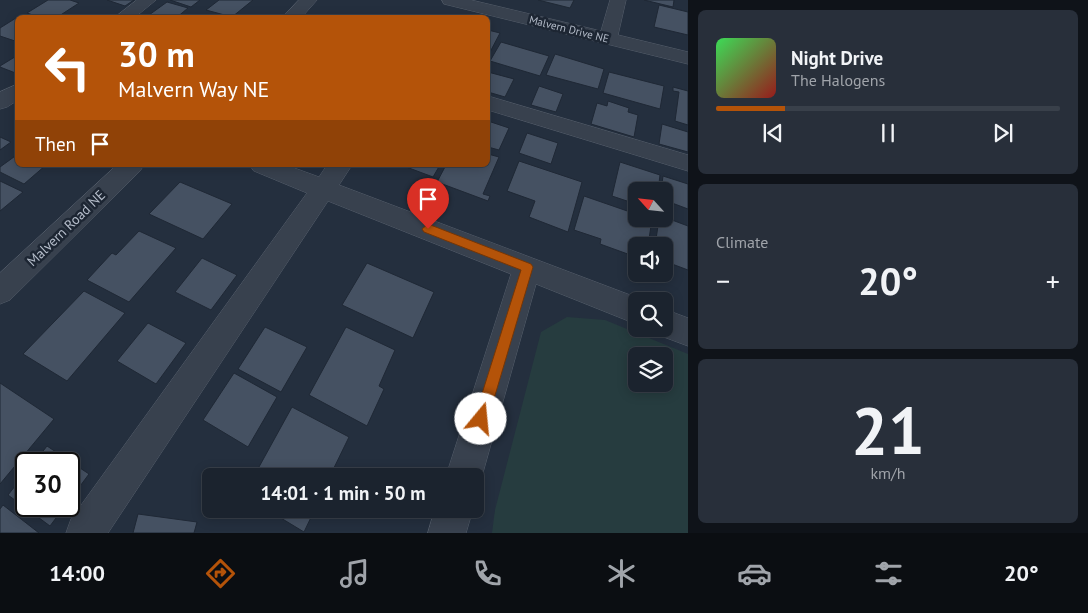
<!DOCTYPE html>
<html lang="en">
<head>
<meta charset="utf-8">
<style>
	:root { --surface:#1b232e; --page:#282f3a; --text:#f1f3f6; --muted:#a0a4aa; --line:#39404a; --accent:#b45309 }
	body { margin:0; font-family:"PT Sans",sans-serif; background:var(--page); color:var(--text); height:100vh; display:flex; flex-direction:column; font-size:19px; white-space:nowrap }
	* { box-sizing:border-box; margin:0 }
	p { font-size:16px; color:var(--muted) }
	.icon { flex:none; width:28px; height:28px; fill:none; stroke:currentColor; stroke-width:2; stroke-linecap:round; stroke-linejoin:round }
	.map { position:relative; flex:1; overflow:hidden }
	.side { display:flex; flex-direction:column; gap:10px; padding:10px; background:#0f1319; width:400px }
	.side>* { flex:none }
	.banner { position:absolute; left:15px; top:15px; width:475px; height:152px; border-radius:8px; box-shadow:0 2px 12px #0003,0 0 0 1px var(--line); background:#b45309; color:#fff; overflow:hidden }
	.needle { width:32px; rotate:297deg }
	.fabs { position:absolute; left:628px; top:182px; display:grid; gap:10px }
	.fabs a { display:grid; place-items:center; width:45px; height:45px; border-radius:8px; background:var(--surface); box-shadow:0 2px 12px #0003,0 0 0 1px var(--line); font-size:25px }
	.speed { position:absolute; left:15px; top:452px; display:flex; gap:10px; font-size:25px; font-weight:700; text-align:center }
	.speed>* { display:grid; place-content:center; width:65px; height:65px; border-radius:50%; background:var(--surface); box-shadow:0 2px 12px #0003,0 0 0 1px var(--line); line-height:1 }
	.speed .limit { border:2px solid #111; border-radius:8px; background:#fff; color:#111 }
	.pin { position:absolute; display:grid; place-items:center; width:42px; height:42px; color:#fff; margin:-51px -21px; border-radius:50% 50% 50% 0; rotate:-45deg; box-shadow:0 0 5px #0007 }
	.pin .icon { rotate:45deg }
	.me { position:absolute; width:55px; margin:-28px; rotate:17deg; stroke-linejoin:round; filter:drop-shadow(0 0 4px #0008) }
	.turn { display:flex; align-items:center; gap:18px; height:105px; padding:0 20px; font-size:22px }
	.turn .icon { width:65px; height:65px; stroke-width:2.5 }
	.turn b { display:block; font-size:35px; line-height:42px }
	.then { display:flex; align-items:center; height:48px; padding:0 20px; background:#0003; gap:10px; font-size:19px }
	.big { font-size:38px; font-weight:700; line-height:1.1 }
	.side .widget { flex:1; display:flex; flex-direction:column; justify-content:center; gap:8px; min-width:0; padding:0 18px; border-radius:8px; background:var(--page) }
	.side .dial { align-items:center; gap:0 }
	.dial b { font-size:65px; line-height:1 }
	.song { display:flex; align-items:center; gap:15px }
	.cover { width:60px; height:60px; border-radius:8px; background:linear-gradient(135deg,hsl(130 70% 55%),hsl(0 70% 35%)) }
	.played { height:5px; border-radius:2px; background:linear-gradient(90deg,var(--accent) 20%,var(--line) 20%) }
	.keys { display:flex; justify-content:space-around; direction:ltr }
	.heat { display:flex; justify-content:space-between; align-items:center; font-size:28px; direction:ltr }
	.trip { position:absolute; left:202px; top:468px; width:282px; height:50px; border-radius:8px; background:var(--surface); box-shadow:0 2px 12px #0003,0 0 0 1px var(--line); font-weight:700; line-height:50px; text-align:center }
	.tab-bar { display:flex; height:80px; justify-content:space-around; align-items:center; background:#0b0e12; color:var(--muted) }
	.tab-bar .icon { width:35px; height:35px }
	.tab-bar .selected { color:var(--accent) }
	.tab-bar b { font-size:22px; color:var(--text) }
	main { display:flex; flex:1; min-height:0 }
	.map>svg:first-child { display:block }
	.green { fill:#263c3f; fill-rule:evenodd }
	.building { fill:#455162; stroke:#1f2835 }
	.lines { fill:none; stroke-linecap:round; stroke-linejoin:round }
	.minor-casing { stroke:#565f6c; stroke-width:1 }
	.minor { fill:#38414e; fill-rule:evenodd }
	.route { fill:#b45309; stroke:#753606 }
	.labels { text-anchor:middle; dominant-baseline:central; stroke-width:5; stroke-linejoin:round; paint-order:stroke }
	.far-street-label { font-size:11px; fill:#b4bcc9; stroke:#1d2633 }
	.street-label { font-size:14px; fill:#b4bcc9; stroke:#1d2633 }
</style>
</head>
<body>
<main>
<div class="map">
<svg width="688" height="533" viewBox="0 0 688 533">
	<rect width="100%" height="100%" fill="#242f3e"/>
	<!-- green -->
	<path class="green" d="M567 317 605 320 688 354V533H492L495 510 541 332ZM636 356H664V384H636Z"/>
	<!-- building -->
	<path class="building" d="M48 0H70L79 3 56 18H37L39 17 27 13Z
		M107 0H134L125 6Z
		M170 0H200L191 7Z
		M219 0H253L232 17 206 10Z
		M538 0H574L570 8Z
		M644 0H674L673 7Z
		M167 2 188 8 176 18H158L149 15Z
		M659 5 688 12V35L654 27Z
		M16 18 18 19V42L0 36V28Z
		M488 30 500 33 488 56Z
		M501 42 549 56 540 76 490 61Z
		M555 54 604 69 598 89 546 75Z
		M18 55V74L0 67V66Z
		M488 72 514 79 505 97 488 92Z
		M609 72 664 86 660 109 603 93Z
		M539 86 563 94 556 112 531 105Z
		M673 87 688 91V125L675 121 679 92 673 91Z
		M608 101 629 108 628 112 638 115 634 137 591 124 597 103 607 106Z
		M488 121 509 128 499 150 488 147Z
		M662 124 688 132V152L659 144Z
		M527 133 558 143 551 164 519 153Z
		M0 137 11 142 0 150Z
		M18 154V165H46L24 184 0 172V167Z
		M488 154 499 157 483 194 490 196 488 201 437 182 446 165H488Z
		M519 161 582 182 568 232 529 217 535 201 507 191Z
		M620 162 660 175 658 191H636V204L612 196Z
		M401 165H440L433 177Z
		M663 176 688 184V209L664 200V191H661Z
		M0 181 23 192 0 211Z
		M180 182 232 204 203 239 149 214Z
		M584 196 636 214V219H652L648 246H636V257L600 244 601 239 574 230Z
		M664 217 688 226V270L664 261V246H655L659 219Z
		M139 231 176 248 129 302 87 280 112 253 116 255Z
		M202 258 237 275 211 310 175 292Z
		M367 263 434 292 413 338 342 305Z
		M84 291 125 313 67 381 23 354Z
		M148 323 186 343 156 384 117 361Z
		M265 327 307 347 281 392 238 369Z
		M346 327 395 350 379 386 384 389 367 426 309 395Z
		M234 373 277 397 248 447 203 420Z
		M0 383 54 419 0 484Z
		M292 407 349 437 330 476H254Z
		M47 446 89 474 69 501V464H33Z
		M26 472V506H65L50 526 8 495Z
		M3 505 39 533H0V509Z
		M266 509H315L304 532Z
		M138 514 197 522 194 533H133Z"/>
	<g class="lines">
		<defs>
			<path id="minor" d="M137 0H156L134 18H114Z
				M299 0H317L301 18H282Z
				M442 0H471L601 31 610 0H626L618 35 688 52V64L444 4Z
				M18 84V100L7 107 0 109V92Z
				M488 96 688 155V171L488 110Z
				M117 165H144L140 171 10 300 0 304V273Z
				M250 165H286L319 177 327 165H352L339 185 646 301H636V324L536 284 482 476 476 489V476H446L511 274 328 201 108 533H66L71 519 307 193 254 171Z
				M664 309 688 318V346L653 333 652 329H664Z
				M435 509H473L466 533H428Z"/>
		</defs>
		<!-- minor casing -->
		<use href="#minor" class="minor-casing"/>
		<!-- minor -->
		<use href="#minor" class="minor"/>
	</g>
	<!-- route -->
	<path class="route" d="M428 224 531 264 533 267 488 419 486 424 481 426 476 424 474 419 521 270 424 232 422 229Z"/>
	<g class="labels">
		<!-- far-street labels -->
		<g class="far-street-label">
			<text transform="translate(569 29) rotate(14)">Malvern Drive NE</text>
		</g>
		<!-- street labels -->
		<g class="street-label">
			<text transform="translate(66 228) rotate(-44)">Malvern Road NE</text>
		</g>
	</g>
</svg>
<div class="fabs">
<a><svg class="needle" viewBox="-14 -14 28 28"><path d="M0-13l5 13h-10z" fill="#e53935"/><path d="M0 13l5-13h-10z" fill="#a0a4aa"/></svg></a>
<a><svg class="icon" aria-label="sound" viewBox="0 0 24 24"><path d="M4 9h4l5-4v14l-5-4H4zM17 9q2 3 0 6"/></svg></a>
<a><svg class="icon" aria-label="search" viewBox="0 0 24 24"><circle cx="10" cy="10" r="6"/><path d="M15 15l6 6"/></svg></a>
<a><svg class="icon" aria-label="layers" viewBox="0 0 24 24"><path d="M12 4l9 5-9 5-9-5zM3 14l9 5 9-5"/></svg></a>
</div>
<div class="speed"><div class="limit">30</div></div>
<div class="pin" style="left:428px;top:229px;background:#d93025"><svg class="icon" aria-label="arrive" viewBox="0 0 24 24"><path d="M6 21V4h12l-3 4 3 4H6"/></svg></div>
<svg class="me" style="left:481px;top:419px" viewBox="-20 -20 40 40"><circle r="19" fill="#fff"/><path d="M0-13L10 11 0 6-10 11z" fill="#b45309"/></svg>
<div class="trip">14:01 · 1 min · 50 m</div>
<div class="banner">
<div class="turn"><svg class="icon" aria-label="left" viewBox="0 0 24 24"><path d="M17 20v-9H6M10 6l-5 5 5 5"/></svg><div><b>30 m</b>Malvern Way NE</div></div>
<div class="then">Then<svg class="icon" aria-label="arrive" viewBox="0 0 24 24"><path d="M6 21V4h12l-3 4 3 4H6"/></svg></div>
</div>
</div>
<section class="side">
<div class="widget">
<div class="song"><i class="cover"></i><div><b>Night Drive</b><p>The Halogens</p></div></div>
<div class="played"></div>
<div class="keys"><svg class="icon" aria-label="previous" viewBox="0 0 24 24"><path d="M18 5L8 12l10 7zM5 5v14"/></svg><svg class="icon" aria-label="pause" viewBox="0 0 24 24"><path d="M8 5v14M16 5v14"/></svg><svg class="icon" aria-label="next" viewBox="0 0 24 24"><path d="M6 5l10 7-10 7zM19 5v14"/></svg></div>
</div>
<div class="widget"><p>Climate</p>
<div class="heat"><a>−</a><b class="big">20°</b><a>+</a></div>
</div>
<div class="widget dial"><b>21</b><p>km/h</p></div>
</section>
</main>
<nav class="tab-bar">
<b>14:00</b>
<svg class="icon selected" aria-label="directions" viewBox="0 0 24 24"><path d="M12 3l9 9-9 9-9-9zM9 14v-3h6M13 9l2 2-2 2"/></svg>
<svg class="icon" aria-label="music" viewBox="0 0 24 24"><path d="M9 18V5l10-2v13"/><circle cx="6" cy="18" r="3"/><circle cx="16" cy="16" r="3"/></svg>
<svg class="icon" aria-label="phone" viewBox="0 0 24 24"><path d="M5 4h4l2 5-3 2q2 4 5 5l2-3 5 2v4C11 20 4 13 5 4z"/></svg>
<svg class="icon" aria-label="climate" viewBox="0 0 24 24"><path d="M12 3v18M4 7l16 10M4 17L20 7"/></svg>
<svg class="icon" aria-label="car" viewBox="0 0 24 24"><path d="M5 17H2v-5l4-1 3-4h7l3 4 3 1v5h-3M9 17h6M6 11h13"/><circle cx="7" cy="17" r="2"/><circle cx="17" cy="17" r="2"/></svg>
<svg class="icon" aria-label="filters" viewBox="0 0 24 24"><path d="M4 7h16M4 17h16"/><circle cx="9" cy="7" r="2"/><circle cx="15" cy="17" r="2"/></svg>
<b>20°</b>
</nav>
</body>
</html>
